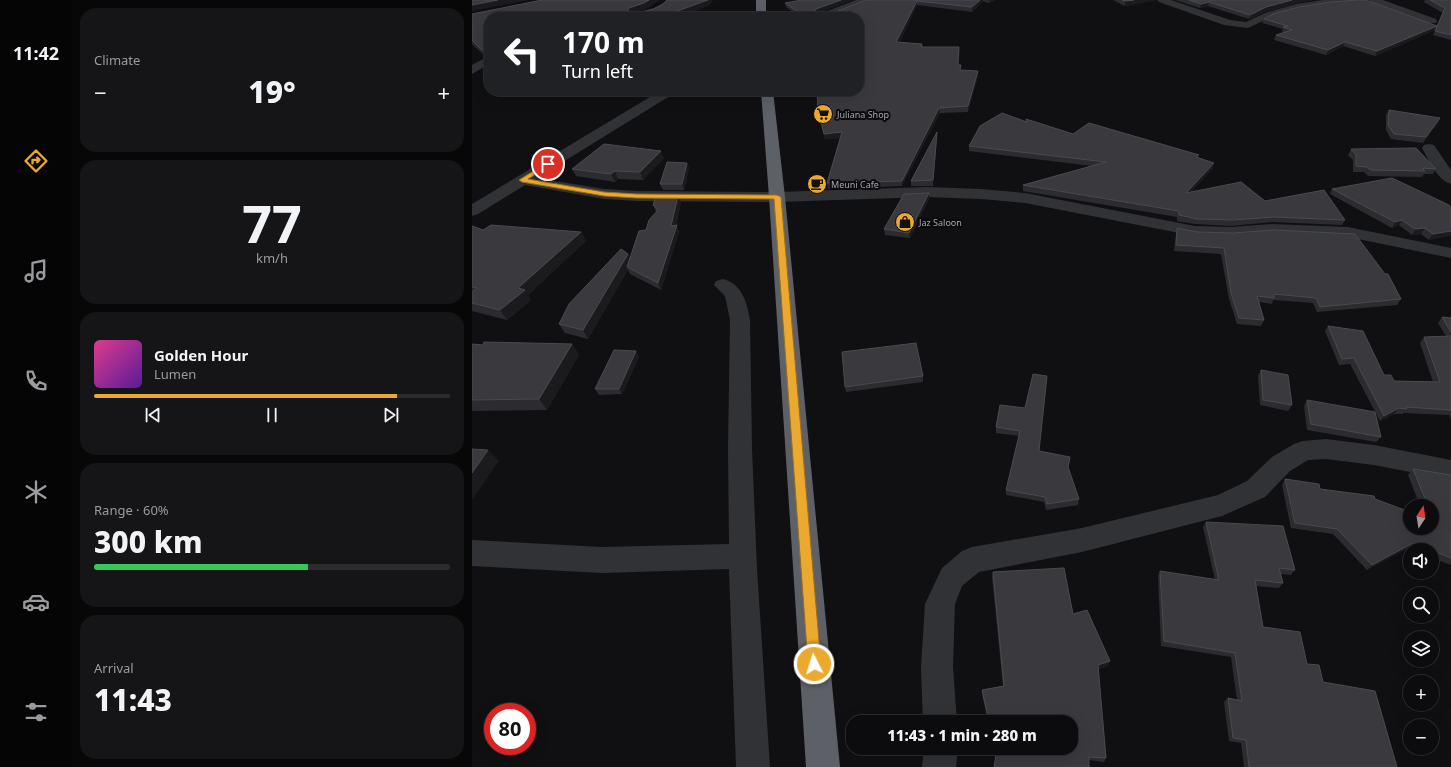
<!DOCTYPE html>
<html lang="en">
<head>
<meta charset="utf-8">
<style>
	:root { --surface:#0c0c0e; --page:#151517; --text:#f1f3f6; --muted:#9a9b9e; --line:#2c2c2e; --accent:#ebaa2f }
	body { margin:0; font-family:"Noto Sans",sans-serif; background:var(--page); color:var(--text); height:100vh; display:flex; flex-direction:column; font-size:15px; white-space:nowrap }
	* { box-sizing:border-box; margin:0 }
	p { font-size:13px; color:var(--muted) }
	.icon { flex:none; width:22px; height:22px; fill:none; stroke:currentColor; stroke-width:2; stroke-linecap:round; stroke-linejoin:round }
	.map { position:relative; flex:1; overflow:hidden }
	.panel { display:flex; flex-direction:column; gap:8px; padding:8px; background:#070708; width:400px }
	.panel>* { flex:none }
	.guide { position:absolute; left:12px; top:12px; width:380px; height:84px; border-radius:16px; box-shadow:0 4px 16px #0002,0 0 0 1px var(--line); background:#202124; color:#fff; overflow:hidden }
	.needle { width:26px; rotate:12deg }
	.buttons { position:absolute; left:931px; top:499px; display:grid; gap:8px }
	.buttons a { display:grid; place-items:center; width:36px; height:36px; border-radius:50%; background:var(--surface); box-shadow:0 4px 16px #0002,0 0 0 1px var(--line); font-size:20px }
	.speed { position:absolute; left:12px; top:703px; display:flex; gap:8px; font-size:20px; font-weight:700; text-align:center }
	.speed>* { display:grid; place-content:center; width:52px; height:52px; border-radius:50%; background:var(--surface); box-shadow:0 4px 16px #0002,0 0 0 1px var(--line); line-height:1 }
	.speed .limit { border:6px solid #d22; background:#fff; color:#111 }
	.pin { position:absolute; display:grid; place-items:center; width:34px; height:34px; color:#fff; margin:-17px; border:2px solid #fff; border-radius:50%; box-shadow:0 1px 4px #0007 }
	.me { position:absolute; width:44px; margin:-22px; rotate:355deg; stroke-linejoin:round; filter:drop-shadow(0 0 3px #0008) }
	.turn { display:flex; align-items:center; gap:14px; height:84px; padding:0 12px; font-size:18px }
	.turn .icon { width:52px; height:52px; stroke-width:2.5 }
	.turn b { display:block; font-size:28px; line-height:34px }
	.big { font-size:30px; font-weight:800; line-height:1.1 }
	.panel .widget { flex:1; display:flex; flex-direction:column; justify-content:center; gap:6px; min-width:0; padding:0 14px; border-radius:16px; background:var(--page) }
	.panel .dial { align-items:center; gap:0 }
	.dial b { font-size:52px; line-height:1 }
	.song { display:flex; align-items:center; gap:12px }
	.cover { width:48px; height:48px; border-radius:6px; background:linear-gradient(135deg,hsl(330 70% 55%),hsl(270 70% 35%)) }
	.played { height:4px; border-radius:2px; background:linear-gradient(90deg,var(--accent) 85%,var(--line) 85%) }
	.keys { display:flex; justify-content:space-around; direction:ltr }
	.heat { display:flex; justify-content:space-between; align-items:center; font-size:22px; direction:ltr }
	.charge { height:6px; border-radius:3px; background:linear-gradient(90deg,#34c759 60%,var(--line) 0) }
	.trip { position:absolute; left:374px; top:715px; width:232px; height:40px; border-radius:16px; background:var(--surface); box-shadow:0 4px 16px #0002,0 0 0 1px var(--line); font-weight:800; line-height:40px; text-align:center }
	main { display:flex; flex:1; min-height:0 }
	.tabs { display:flex; flex-direction:column; width:72px; justify-content:space-around; align-items:center; background:#050506; color:var(--muted) }
	.tabs .icon { width:28px; height:28px }
	.tabs .selected { color:var(--accent) }
	.tabs b { font-size:18px; color:var(--text) }
	.map>svg:first-child { display:block }
	.lines { fill:none; stroke-linecap:round; stroke-linejoin:round }
	.street { fill:#313236; fill-rule:evenodd }
	.highway { fill:#5e6067; fill-rule:evenodd }
	.wall { fill:#2c2c30 }
	.shaded-wall { fill:#1b1b1e }
	.building { fill:#39393e; stroke:#494b50 }
	.route { fill:#ebaa2f; stroke:#996e1f }
	.labels { text-anchor:middle; dominant-baseline:central; stroke-width:4; stroke-linejoin:round; paint-order:stroke }
	.far-poi-label { font-size:9px; fill:#a2a7b2; stroke:#0b0b0d; text-anchor:start }
</style>
</head>
<body>
<main>
<nav class="tabs">
<b>11:42</b>
<svg class="icon selected" aria-label="directions" viewBox="0 0 24 24"><path d="M12 3l9 9-9 9-9-9zM9 14v-3h6M13 9l2 2-2 2"/></svg>
<svg class="icon" aria-label="music" viewBox="0 0 24 24"><path d="M9 18V5l10-2v13"/><circle cx="6" cy="18" r="3"/><circle cx="16" cy="16" r="3"/></svg>
<svg class="icon" aria-label="phone" viewBox="0 0 24 24"><path d="M5 4h4l2 5-3 2q2 4 5 5l2-3 5 2v4C11 20 4 13 5 4z"/></svg>
<svg class="icon" aria-label="climate" viewBox="0 0 24 24"><path d="M12 3v18M4 7l16 10M4 17L20 7"/></svg>
<svg class="icon" aria-label="car" viewBox="0 0 24 24"><path d="M5 17H2v-5l4-1 3-4h7l3 4 3 1v5h-3M9 17h6M6 11h13"/><circle cx="7" cy="17" r="2"/><circle cx="17" cy="17" r="2"/></svg>
<svg class="icon" aria-label="filters" viewBox="0 0 24 24"><path d="M4 7h16M4 17h16"/><circle cx="9" cy="7" r="2"/><circle cx="15" cy="17" r="2"/></svg>
</nav>
<section class="panel">
<div class="widget"><p>Climate</p>
<div class="heat"><a>−</a><b class="big">19°</b><a>+</a></div>
</div>
<div class="widget dial"><b>77</b><p>km/h</p></div>
<div class="widget">
<div class="song"><i class="cover"></i><div><b>Golden Hour</b><p>Lumen</p></div></div>
<div class="played"></div>
<div class="keys"><svg class="icon" aria-label="previous" viewBox="0 0 24 24"><path d="M18 5L8 12l10 7zM5 5v14"/></svg><svg class="icon" aria-label="pause" viewBox="0 0 24 24"><path d="M8 5v14M16 5v14"/></svg><svg class="icon" aria-label="next" viewBox="0 0 24 24"><path d="M6 5l10 7-10 7zM19 5v14"/></svg></div>
</div>
<div class="widget"><p>Range · 60%</p><b class="big">300 km</b><div class="charge"></div></div>
<div class="widget"><p>Arrival</p><b class="big">11:43</b></div>
</section>
<div class="map">
<svg width="979" height="767" viewBox="0 0 979 767">
	<rect width="100%" height="100%" fill="#101012"/>
	<g class="lines">
		<!-- street -->
		<path class="street" d="M384 0H398L396 2 358 17H344L345 15Z
			M685 0H699L758 20 774 22 793 13 824 4 851 0H889L884 3 856 5 825 10 799 17 776 28 752 25 687 2Z
			M897 0H911L964 19 965 21 964 23H956L899 2Z
			M17 56V64L0 74V65Z
			M188 91H203L201 94 65 178 132 189 165 191 305 192 455 187 509 189 553 193 723 226 759 227 800 224 876 227 979 248V258L876 237 800 234 759 237 723 236 553 203 509 199 455 197 305 202 165 201 132 199 53 185 6 214 0 216V204Z
			M957 144 962 145 979 170V184C965 180 957 160 950 148L952 145Z
			M251 279C270 284 275 302 278 320L280 448 285 569 298 767H264L257 569 130 573 0 566V540L130 547 257 544 256 448 258 320 253 296 242 285 244 281Z
			M854 439 902 445 979 460V480L902 465 854 459 836 460 818 471 793 497 750 516 610 552 507 572 490 586 483 604 481 667 485 722H451L449 667 453 604 470 568 490 551 500 547 610 528 746 495 775 481 800 457 822 444 831 441Z
			M452 748H486L484 767H450Z"/>
		<!-- highway -->
		<path class="highway" d="M284 0H294V17H284Z
			M289 91H301L313 197 368 767H334L297 197Z"/>
	</g>
	<!-- wall -->
	<path class="wall" d="M70 0H187L174 9 165 12 238 5 207 17H17V58L16 56H13L0 44V14Z
		M330 0H380L344 14H358L394 0H524L517 3 511 1 500 12 445 5 427 43 450 44 451 47H487L486 65 489 70 506 71V76L496 112 468 113 430 186 356 189 355 183 369 138 353 139 346 111 387 91V17H328L314 7 313 3Z
		M641 0H684L653 6Z
		M703 0H841L824 3 793 12 777 19 736 6 728 8Z
		M953 0H979V40L961 35 971 13 952 2Z
		M792 19 965 26 963 30 903 56 871 46 854 55 802 40 804 35 812 33 810 32 811 29 790 23Z
		M917 110 968 118 965 124 951 143 919 139 914 130V115Z
		M554 119 601 134 726 158 741 168 718 193 793 201 873 220 870 225 800 222 759 226 723 224 705 221V217L551 191V185L620 166 497 151V146L554 121Z
		M465 132V137L461 186H439V181Z
		M879 149 964 169 961 174H952L950 177 896 176 892 172H881V160L876 155Z
		M192 158 171 180 146 179 143 182 104 176 100 169Z
		M215 163 217 168 212 190H191L188 184Z
		M860 189 979 208 957 240 949 234 940 235 927 225 920 228 858 194Z
		M457 193V199L438 238 413 235 412 229Z
		M209 203 204 225 207 232 189 290 158 274 156 270 116 339 93 333 87 324 156 254 158 258 184 212 181 205Z
		M0 226 11 230 109 232 114 241 56 295 59 300 35 320 0 311Z
		M705 228 929 299 925 305 845 312 841 303 801 300 800 304 787 302 792 320 789 326 765 324 757 299 749 254 702 251 704 234Z
		M970 317 979 318V420L977 415 932 413 930 414H922L908 421 878 364 867 365 853 331 856 326 912 375 922 381 961 382 948 343 952 337 974 336 966 323Z
		M0 344 11 345 100 344 107 355 75 410 0 411Z
		M164 351 167 357 150 394 127 395 123 389Z
		M789 370 820 405 816 411 788 405 786 376Z
		M451 376V382L374 392 373 387Z
		M835 400 909 437 904 442 835 430 832 406Z
		M528 405 567 451 596 467 607 499 606 505 574 510 572 502 534 495V490L547 436 524 433V427Z
		M941 469 979 475V565L960 558V550H940L936 548 895 570 861 534 819 528 810 485 813 479 848 489 903 499 960 528V506H948L936 475Z
		M734 522 823 570 819 575 809 574 811 583 807 588 784 586 791 627 835 664 925 767H772L769 743 757 741 752 702 756 698 765 700 759 657 689 646 686 576 688 571 743 580 731 527Z
		M521 572 601 614 638 661 636 666 626 669 634 758 632 762 617 760 599 722H516L510 694V690L531 686 520 577Z"/>
	<!-- shaded-wall -->
	<path class="shaded-wall" d="M26 0H57L0 11V5Z
		M177 0H187L174 9 160 14 155 11 157 8Z
		M236 0H241L238 5 207 17H189Z
		M369 0H380L344 14 342 17V13L344 9Z
		M508 0H511V1L500 12V7Z
		M517 0H524L517 3Z
		M662 0H684L653 6V1Z
		M820 0H841L824 3 793 12 777 19 778 15 794 7Z
		M445 1V5L425 47 424 42Z
		M737 2 736 6 728 8 729 4Z
		M965 26 963 30 903 56 905 51Z
		M873 42 871 46 854 55 856 50Z
		M15 49 17 55 13 56 10 50Z
		M506 71V76L496 112V106Z
		M467 108 468 113 430 186V181Z
		M968 118 965 124 951 143 954 137Z
		M370 132 371 138 353 139 352 134Z
		M465 132V137L461 186V180Z
		M189 151 192 158 171 180 168 172Z
		M215 163 217 168 212 190 210 184Z
		M742 163 741 168 712 199 714 193Z
		M143 171 146 179 143 182 139 174Z
		M457 193V199L438 238 437 233Z
		M206 196 209 203 202 233 199 226Z
		M930 220 927 225 920 228 923 222Z
		M205 225 207 232 189 290 186 283Z
		M953 228 949 234 940 235 943 229Z
		M979 231V236L957 240 961 234Z
		M109 232 114 241 56 295 59 300 35 320 28 310 46 288Z
		M156 254 160 263 155 267 156 270 116 339 111 330Z
		M100 344 107 355 75 410 67 399Z
		M164 351 167 357 150 394 147 389Z
		M927 408 922 414 908 421 912 416Z
		M16 450 27 461 0 500V473Z
		M941 543 936 548 895 570 900 565Z
		M638 661 636 666 624 670 626 665Z"/>
	<!-- building -->
	<path class="building" d="M0 0H26L0 5Z
		M70 0H177L172 3 157 8 155 11 169 12 181 9 191 4 195 0H236L189 17H17V56L15 55V49L10 50 0 40V14Z
		M330 0H369L344 9 342 13 343 14H358L394 0H508L500 7 445 1 424 42 450 44 449 47H487L486 65H489L488 70 506 71 496 106 467 108 430 181 355 183 370 132 352 134 346 111 345 91H387V17H333L313 3Z
		M650 0H662L653 1Z
		M717 0H820L794 7 778 15 737 2 729 4Z
		M886 0H894L965 26 905 51 873 42 856 50 804 35 820 30 811 27 816 26 792 19 801 14 827 7 858 2Z
		M958 0H979V35L963 31 973 8Z
		M917 110 968 118 954 137 922 134 916 125Z
		M530 113 555 122 554 119 601 134 617 123 727 155 724 157 742 163 714 193 769 182 793 201 852 190 873 220 802 217 761 220 725 219 707 215V211L551 185 634 162 497 146 508 126Z
		M465 132 461 180 439 181Z
		M132 144 189 151 168 172 143 171 139 174 100 169Z
		M944 148 964 169 950 168 953 171 899 170 895 167 884 166V155L879 149Z
		M195 162 215 163 210 184H188Z
		M920 178 977 205 979 208V231L961 234 953 228 943 229 930 220 923 222 860 189Z
		M457 193 437 233 412 229 432 194Z
		M184 196H206L199 226 205 225 186 283 155 267 167 231 174 230 177 220 186 210 181 205Z
		M19 225 109 232 46 288 53 290 28 310 0 303V292L5 288 0 287V226L11 230Z
		M705 228 725 232 761 233 802 230 883 234 913 274H916L929 299 848 307 844 298 802 294V298L785 296 792 320 767 318 759 293 752 248 704 245Z
		M149 249 156 254 111 330 87 324 97 304Z
		M970 317 979 318V332Z
		M856 326 891 331 912 375H919L922 381 968 382 952 337 979 336V410L934 407 935 409 927 408 912 416 882 358 870 359Z
		M12 342 100 344 67 399 0 400V344L11 345Z
		M444 343 451 376 373 387 370 352Z
		M142 350 164 351 147 389H123Z
		M789 370 816 375 820 405 791 400Z
		M561 374 575 376 567 451 598 457 596 467 607 499 575 504 573 497 534 490 548 431 524 427 528 405 553 408Z
		M835 400 903 412 909 437 839 424Z
		M0 449 16 450 0 473Z
		M941 469 979 475V558L941 543 900 565 865 529 823 523 813 479 847 484 848 489 902 496 903 499 938 512V528H960V520L961 521 960 517V506H956Z
		M734 522 811 526 823 570 807 568 811 583 783 580 791 627 828 632 835 664 847 665 851 682 903 691 925 767H777L774 740 761 738 756 698 770 701 763 653 692 641 688 571 747 580Z
		M592 568 601 614 615 610 638 661 626 665 634 758 617 757V767H522L525 748H599V722H528L529 719 517 721 510 690 532 686 521 572Z"/>
	<!-- route -->
	<path class="route" d="M76 162 79 164V165L56 179 132 192 164 194 305 195 309 197 349 664 347 668 342 670 338 668 336 664 302 199 164 198 132 196 50 182 47 180Z"/>
	<!-- icons -->
	<defs>
		<symbol id="supermarket-disc" viewBox="-11 -11 22 22"><circle r="9.5" fill="#ebaa2f" stroke="#0b0b0d"/><path d="M-6-5.5h2.5l.6 2H6L4.5 2H-2.5L-4.4-4H-6ZM-1.5 3.2a1.3 1.3 0 1 0 .1 0ZM3 3.2a1.3 1.3 0 1 0 .1 0Z" fill="#111"/></symbol>
		<symbol id="cafe-disc" viewBox="-11 -11 22 22"><circle r="9.5" fill="#ebaa2f" stroke="#0b0b0d"/><path d="M-5.5-4.5H6V0H3Q3 3.5 0 3.5H-2.5Q-5.5 3.5-5.5 0ZM3-3.2v2h1.7v-2ZM-6 4.5H4V6H-6Z" fill="#111"/></symbol>
		<symbol id="shop-disc" viewBox="-11 -11 22 22"><circle r="9.5" fill="#ebaa2f" stroke="#0b0b0d"/><path d="M-5-2.5h2.3a2.7 3.5 0 0 1 5.4 0H5L5.5 6h-11ZM-1.5-2.5h3a1.5 2.3 0 0 0-3 0Z" fill="#111"/></symbol>
	</defs>
	<g fill-rule="evenodd">
		<use href="#supermarket-disc" x="340" y="103" width="22" height="22"/>
		<use href="#cafe-disc" x="334" y="173" width="22" height="22"/>
		<use href="#shop-disc" x="422" y="211" width="22" height="22"/>
	</g>
	<g class="labels">
		<!-- far-poi labels -->
		<g class="far-poi-label">
			<text x="365" y="114">Juliana Shop</text>
			<text x="359" y="184">Meuni Cafe</text>
			<text x="447" y="222">Jaz Saloon</text>
		</g>
	</g>
</svg>
<div class="buttons">
<a><svg class="needle" viewBox="-14 -14 28 28"><path d="M0-13l5 13h-10z" fill="#e53935"/><path d="M0 13l5-13h-10z" fill="#9a9b9e"/></svg></a>
<a><svg class="icon" aria-label="sound" viewBox="0 0 24 24"><path d="M4 9h4l5-4v14l-5-4H4zM17 9q2 3 0 6"/></svg></a>
<a><svg class="icon" aria-label="search" viewBox="0 0 24 24"><circle cx="10" cy="10" r="6"/><path d="M15 15l6 6"/></svg></a>
<a><svg class="icon" aria-label="layers" viewBox="0 0 24 24"><path d="M12 4l9 5-9 5-9-5zM3 14l9 5 9-5"/></svg></a>
<a>+</a>
<a>−</a>
</div>
<div class="speed"><div class="limit">80</div></div>
<div class="pin" style="left:76px;top:164px;background:#d93025"><svg class="icon" aria-label="arrive" viewBox="0 0 24 24"><path d="M6 21V4h12l-3 4 3 4H6"/></svg></div>
<svg class="me" style="left:342px;top:664px" viewBox="-20 -20 40 40"><circle r="17" fill="#ebaa2f" stroke="#fff" stroke-width="3"/><path d="M0-11L8 9 0 5-8 9z" fill="#fff"/></svg>
<div class="trip">11:43 · 1 min · 280 m</div>
<div class="guide">
<div class="turn"><svg class="icon" aria-label="left" viewBox="0 0 24 24"><path d="M17 20v-9H6M10 6l-5 5 5 5"/></svg><div><b>170 m</b>Turn left</div></div>
</div>
</div>
</main>
</body>
</html>
